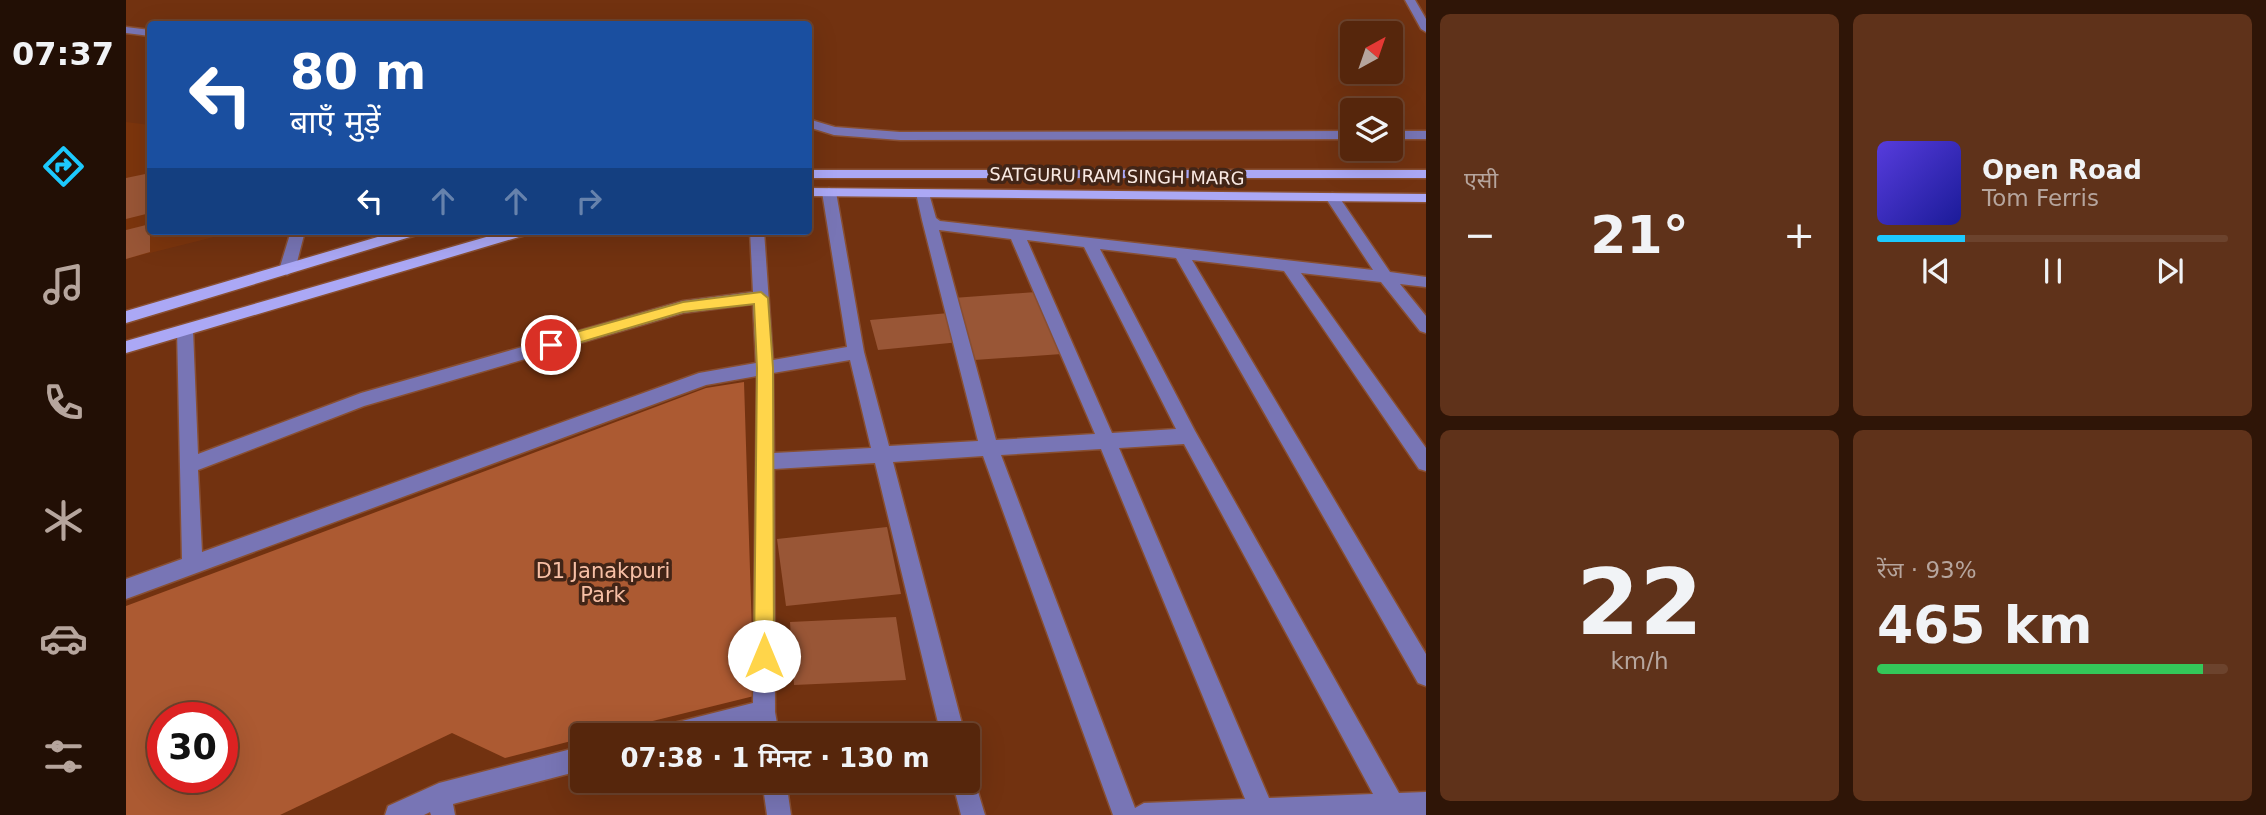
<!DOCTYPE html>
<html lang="hi">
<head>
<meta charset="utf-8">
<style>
	:root { --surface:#56260c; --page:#5f321a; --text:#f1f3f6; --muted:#b6a59d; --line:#6c432d; --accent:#1dc9fd }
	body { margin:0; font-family:"DejaVu Sans","Noto Sans Devanagari",sans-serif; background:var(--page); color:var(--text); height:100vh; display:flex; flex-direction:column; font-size:26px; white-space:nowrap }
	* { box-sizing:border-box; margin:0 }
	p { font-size:23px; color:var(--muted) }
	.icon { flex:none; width:38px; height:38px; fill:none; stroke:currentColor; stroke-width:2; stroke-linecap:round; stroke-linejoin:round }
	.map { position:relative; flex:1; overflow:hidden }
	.drawer { display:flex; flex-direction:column; gap:14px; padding:14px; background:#2f1507; width:840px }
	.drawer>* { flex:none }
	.banner { position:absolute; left:21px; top:21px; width:665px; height:214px; border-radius:7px; box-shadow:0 7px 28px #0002,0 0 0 2px var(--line); background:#1a4fa0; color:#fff; overflow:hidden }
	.needle { width:46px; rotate:40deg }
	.controls { position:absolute; left:1214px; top:21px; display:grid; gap:14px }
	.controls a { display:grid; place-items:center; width:63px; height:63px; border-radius:7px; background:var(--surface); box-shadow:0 7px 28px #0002,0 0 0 2px var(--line); font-size:35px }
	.speed { position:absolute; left:21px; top:702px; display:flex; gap:14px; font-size:35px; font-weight:700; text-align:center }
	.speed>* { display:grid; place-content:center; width:91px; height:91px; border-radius:50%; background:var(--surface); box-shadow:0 7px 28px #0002,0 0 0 2px var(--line); line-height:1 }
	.speed .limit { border:10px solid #d22; background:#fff; color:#111 }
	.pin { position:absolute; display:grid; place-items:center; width:60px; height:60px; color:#fff; margin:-30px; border:4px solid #fff; border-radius:50%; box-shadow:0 2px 7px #0007 }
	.me { position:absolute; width:77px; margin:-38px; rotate:0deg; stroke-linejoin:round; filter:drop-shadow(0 0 5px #0008) }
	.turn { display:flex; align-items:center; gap:24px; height:147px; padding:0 28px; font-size:32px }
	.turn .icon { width:91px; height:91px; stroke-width:2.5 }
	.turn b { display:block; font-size:49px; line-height:60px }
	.lanes { display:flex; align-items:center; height:66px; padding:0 28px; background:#0003; justify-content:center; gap:35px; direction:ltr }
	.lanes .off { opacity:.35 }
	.big { font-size:52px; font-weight:600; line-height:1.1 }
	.drawer .widget { flex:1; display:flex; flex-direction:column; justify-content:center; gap:10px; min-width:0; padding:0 24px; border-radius:10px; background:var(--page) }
	.drawer .dial { align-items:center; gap:0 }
	.dial b { font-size:91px; line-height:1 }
	.song { display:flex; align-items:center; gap:21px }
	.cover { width:84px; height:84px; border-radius:10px; background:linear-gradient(135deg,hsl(250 70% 55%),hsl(240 70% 35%)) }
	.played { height:7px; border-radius:4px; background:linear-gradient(90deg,var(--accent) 25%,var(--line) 25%) }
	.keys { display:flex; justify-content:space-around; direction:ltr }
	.heat { display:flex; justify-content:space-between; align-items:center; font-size:38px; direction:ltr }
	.charge { height:10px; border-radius:5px; background:linear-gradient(90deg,#34c759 93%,var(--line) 0) }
	.drawer .tiles { flex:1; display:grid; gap:14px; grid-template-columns:repeat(2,1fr) }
	.trip { position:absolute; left:444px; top:723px; width:410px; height:70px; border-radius:7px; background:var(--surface); box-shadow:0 7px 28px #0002,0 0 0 2px var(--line); font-weight:600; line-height:70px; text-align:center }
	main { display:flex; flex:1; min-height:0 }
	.dock { display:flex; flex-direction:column; width:126px; justify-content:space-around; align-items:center; background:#220f05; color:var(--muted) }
	.dock .icon { width:49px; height:49px }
	.dock .on { color:var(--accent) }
	.dock b { font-size:32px; color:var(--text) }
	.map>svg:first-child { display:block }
	.built { fill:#7c350d }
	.green { fill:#ac5a32; fill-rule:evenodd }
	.building { fill:#995636 }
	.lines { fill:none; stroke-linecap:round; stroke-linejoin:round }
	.minor-casing { stroke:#884f32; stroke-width:3 }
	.major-casing { stroke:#884f32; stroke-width:3 }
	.minor { fill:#7875b5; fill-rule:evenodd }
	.major { fill:#aba8f5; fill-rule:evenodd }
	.route { fill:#ffd54a; stroke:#a68a30; stroke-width:2 }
	.labels { text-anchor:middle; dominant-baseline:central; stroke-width:7; stroke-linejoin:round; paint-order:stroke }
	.far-street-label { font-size:18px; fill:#f9e9e2; stroke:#422517 }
	.park-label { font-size:21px; fill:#f7bfa5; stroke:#422517 }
</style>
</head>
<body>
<main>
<nav class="dock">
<b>07:37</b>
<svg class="icon on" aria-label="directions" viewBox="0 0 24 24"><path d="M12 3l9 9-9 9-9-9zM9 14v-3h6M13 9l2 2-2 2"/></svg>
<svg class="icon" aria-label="music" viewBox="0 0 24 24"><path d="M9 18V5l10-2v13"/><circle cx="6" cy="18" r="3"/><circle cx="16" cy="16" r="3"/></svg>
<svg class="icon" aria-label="phone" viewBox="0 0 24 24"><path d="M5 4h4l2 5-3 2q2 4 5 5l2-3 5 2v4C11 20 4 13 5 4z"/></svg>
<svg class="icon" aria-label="climate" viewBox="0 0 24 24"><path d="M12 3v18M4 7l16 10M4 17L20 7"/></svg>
<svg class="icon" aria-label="car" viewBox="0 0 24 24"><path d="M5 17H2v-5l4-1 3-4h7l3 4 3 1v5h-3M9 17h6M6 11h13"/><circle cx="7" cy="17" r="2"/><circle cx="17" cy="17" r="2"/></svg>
<svg class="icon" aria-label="filters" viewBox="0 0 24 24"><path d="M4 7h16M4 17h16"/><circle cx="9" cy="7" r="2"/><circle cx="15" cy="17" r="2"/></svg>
</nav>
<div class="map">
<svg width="1300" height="815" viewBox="0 0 1300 815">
	<rect width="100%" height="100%" fill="#723210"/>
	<!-- built -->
	<path class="built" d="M0 122 24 125V231H112L0 259Z"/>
	<!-- green -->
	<path class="green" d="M618 382 628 696 470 735H457V738L379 758 326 733 154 815H0V606L580 388ZM37 718H96V777H37Z"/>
	<!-- building -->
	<path class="building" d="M24 173V213L0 219V178Z
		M24 224V252L0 259V230Z
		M910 292 936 354 848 360 827 298Z
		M823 313 834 342 752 350 744 320Z
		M761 527 775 594 660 606 651 539Z
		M770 617 780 680 668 685 664 622Z"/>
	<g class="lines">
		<defs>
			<path id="minor" d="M1279 0H1289L1300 19V32L1295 29Z
				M0 27 24 30V36L0 33Z
				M682 119 709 127 774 132 1227 131V139L774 140 708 135 682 127Z
				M1265 131H1300V139H1265Z
				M703 188 710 192 738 352 763 446 852 441 796 220 790 193 792 190H802L810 218 814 221 1247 270 1199 197 1206 193 1211 194 1264 272 1300 277V287L1274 284 1300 316V333L1294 331 1255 282 1175 273 1300 448V471L1293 469 1158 271 1066 260 1300 654V686L1292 683 1050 258 974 249 1069 431 1273 793 1300 792V815H987L857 456 767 462 839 735H815L749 463 648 469 649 712 653 735H629L628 726 593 735H536L540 727 548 723 627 703 631 376 580 385 0 599V579L56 559 51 330 53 326H65L67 330 72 454 235 393 557 301 627 292 624 231H638L647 360 721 347 696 192ZM813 230 885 239 969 434 870 440ZM901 240 958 247 1050 429 986 433ZM627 304 630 363 573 373 76 552 72 470 238 406 557 313ZM724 360 745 448 648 453 647 373ZM1058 444 1247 794 1143 798 993 448ZM975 449 1119 799 1018 803 1009 808 875 455Z
				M165 231H179L169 270 161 275 153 270Z
				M457 746V770L327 804 329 815H305L304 812 298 815H259L262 806 313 783Z
				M842 770 846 772 859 815H835L826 780H842Z
				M636 780H660L665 815H641Z"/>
			<path id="major" d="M682 170H1300V178H682Z
				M682 188 1300 194V202L682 196Z
				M272 231H296L294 234 0 323V311Z
				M381 231H405L403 234 0 353V341Z"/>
		</defs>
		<!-- minor casing -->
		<use href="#minor" class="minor-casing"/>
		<!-- major casing -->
		<use href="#major" class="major-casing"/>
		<!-- minor -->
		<use href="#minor" class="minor"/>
		<!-- major -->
		<use href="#major" class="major"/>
	</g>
	<!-- route -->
	<path class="route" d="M635 292 642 298 647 368 648 656 645 663 638 666 631 663 628 656 631 368 628 304 557 312 425 351 417 345 425 339 557 302Z"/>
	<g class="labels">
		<!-- far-street labels -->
		<g class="far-street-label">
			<text transform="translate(991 176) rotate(1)">SATGURU RAM SINGH MARG</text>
		</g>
		<!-- park labels -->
		<g class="park-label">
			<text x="477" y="571">D1 Janakpuri<tspan x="477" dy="24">Park</tspan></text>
		</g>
	</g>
</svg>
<div class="controls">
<a><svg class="needle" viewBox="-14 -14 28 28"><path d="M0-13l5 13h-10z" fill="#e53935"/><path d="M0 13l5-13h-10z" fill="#b6a59d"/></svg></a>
<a><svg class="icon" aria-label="layers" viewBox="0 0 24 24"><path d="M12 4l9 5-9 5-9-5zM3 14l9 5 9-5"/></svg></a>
</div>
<div class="speed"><div class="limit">30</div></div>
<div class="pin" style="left:425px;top:345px;background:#d93025"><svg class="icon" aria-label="arrive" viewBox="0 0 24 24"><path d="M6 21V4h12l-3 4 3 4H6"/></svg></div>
<svg class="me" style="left:638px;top:656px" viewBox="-20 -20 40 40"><circle r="19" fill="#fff"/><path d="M0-13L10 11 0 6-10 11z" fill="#ffd54a"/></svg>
<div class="trip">07:38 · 1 मिनट · 130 m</div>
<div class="banner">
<div class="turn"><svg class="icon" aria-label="left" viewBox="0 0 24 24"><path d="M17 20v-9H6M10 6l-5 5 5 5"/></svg><div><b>80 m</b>बाएँ मुड़ें</div></div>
<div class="lanes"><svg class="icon" aria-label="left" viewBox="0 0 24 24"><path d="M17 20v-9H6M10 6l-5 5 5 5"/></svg><svg class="icon off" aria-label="ahead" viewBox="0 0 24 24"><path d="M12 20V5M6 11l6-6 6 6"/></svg><svg class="icon off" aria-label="ahead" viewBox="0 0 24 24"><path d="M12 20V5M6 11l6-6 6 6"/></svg><svg class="icon off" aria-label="right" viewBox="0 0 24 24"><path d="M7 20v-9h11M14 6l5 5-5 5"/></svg></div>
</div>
</div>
<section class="drawer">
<div class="tiles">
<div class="widget"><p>एसी</p>
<div class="heat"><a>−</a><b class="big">21°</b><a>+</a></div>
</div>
<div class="widget">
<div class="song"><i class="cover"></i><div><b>Open Road</b><p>Tom Ferris</p></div></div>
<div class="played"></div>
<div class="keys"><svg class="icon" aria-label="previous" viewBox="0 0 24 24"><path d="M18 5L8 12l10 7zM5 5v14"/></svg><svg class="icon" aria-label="pause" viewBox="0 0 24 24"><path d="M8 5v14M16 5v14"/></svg><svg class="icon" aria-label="next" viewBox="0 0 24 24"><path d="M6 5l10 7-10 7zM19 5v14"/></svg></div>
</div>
<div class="widget dial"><b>22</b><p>km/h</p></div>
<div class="widget"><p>रेंज · 93%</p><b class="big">465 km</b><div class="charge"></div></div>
</div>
</section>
</main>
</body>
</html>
